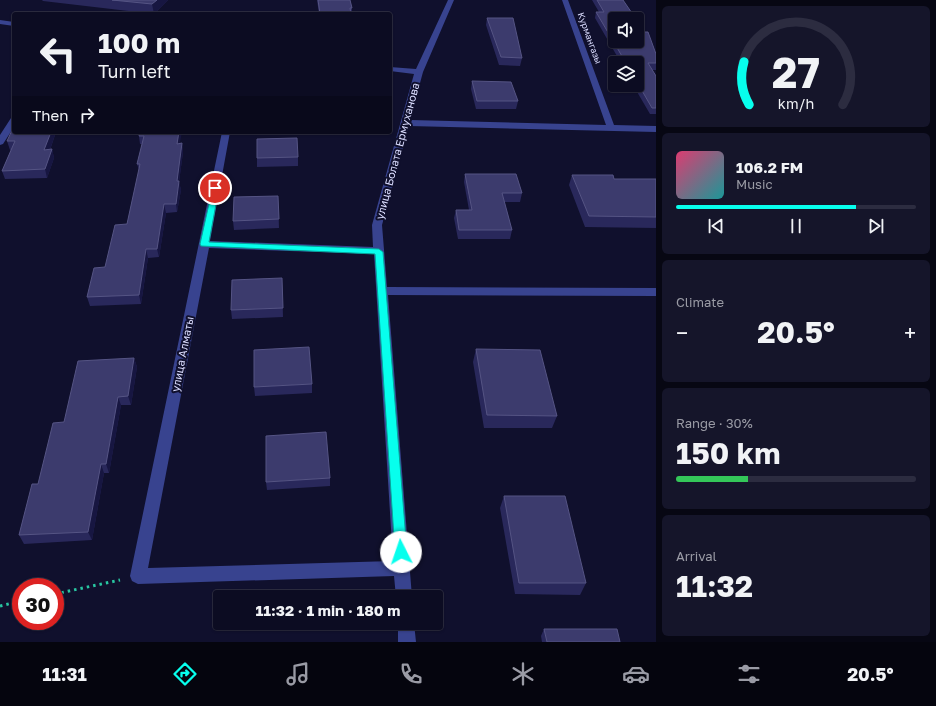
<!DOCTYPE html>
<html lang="en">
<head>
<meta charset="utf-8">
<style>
	:root { --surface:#0c0c22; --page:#15152a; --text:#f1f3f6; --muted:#9a9ba5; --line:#2c2c40; --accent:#07ffed }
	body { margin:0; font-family:"Golos Text",sans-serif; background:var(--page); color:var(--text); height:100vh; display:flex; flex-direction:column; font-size:15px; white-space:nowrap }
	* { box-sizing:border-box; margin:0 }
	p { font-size:13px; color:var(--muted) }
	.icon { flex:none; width:22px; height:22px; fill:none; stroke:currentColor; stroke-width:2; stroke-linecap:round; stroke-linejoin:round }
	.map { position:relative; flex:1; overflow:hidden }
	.sheet { display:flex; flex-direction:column; gap:6px; padding:6px; background:#070713; width:280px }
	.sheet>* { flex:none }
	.top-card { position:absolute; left:12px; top:12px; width:380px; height:122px; border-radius:4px; box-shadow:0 1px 3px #0004,0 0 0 1px var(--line); background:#0c0c22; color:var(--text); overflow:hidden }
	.controls { position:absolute; left:608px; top:12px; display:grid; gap:8px }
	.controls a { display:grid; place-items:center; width:36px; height:36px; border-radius:4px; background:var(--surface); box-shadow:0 1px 3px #0004,0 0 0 1px var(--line); font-size:20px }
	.speed { position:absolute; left:12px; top:578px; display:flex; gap:8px; font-size:20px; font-weight:700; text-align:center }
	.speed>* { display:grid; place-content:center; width:52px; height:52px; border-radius:50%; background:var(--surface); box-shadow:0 1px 3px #0004,0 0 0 1px var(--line); line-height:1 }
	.speed .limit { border:6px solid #d22; background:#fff; color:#111 }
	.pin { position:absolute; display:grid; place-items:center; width:34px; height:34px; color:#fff; margin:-17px; border:2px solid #fff; border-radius:50%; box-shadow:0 1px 4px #0007 }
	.me { position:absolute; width:44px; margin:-22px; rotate:356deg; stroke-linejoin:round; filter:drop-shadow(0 0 3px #0008) }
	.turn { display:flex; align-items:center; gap:14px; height:84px; padding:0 20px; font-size:18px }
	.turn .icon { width:52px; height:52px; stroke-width:2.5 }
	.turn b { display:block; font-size:28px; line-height:34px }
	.then { display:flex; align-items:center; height:38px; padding:0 20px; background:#0003; gap:8px; font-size:15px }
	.big { font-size:30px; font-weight:700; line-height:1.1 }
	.sheet .tile { flex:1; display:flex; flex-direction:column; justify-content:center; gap:6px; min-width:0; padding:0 14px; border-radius:6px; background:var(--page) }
	.sheet .dial { align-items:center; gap:0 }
	.dial svg { height:104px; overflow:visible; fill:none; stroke:var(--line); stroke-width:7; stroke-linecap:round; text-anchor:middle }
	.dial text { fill:var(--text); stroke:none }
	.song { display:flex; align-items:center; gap:12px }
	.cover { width:48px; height:48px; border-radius:6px; background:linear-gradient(135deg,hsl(340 70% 55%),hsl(180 70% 35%)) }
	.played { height:4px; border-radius:2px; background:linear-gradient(90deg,var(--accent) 75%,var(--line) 75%) }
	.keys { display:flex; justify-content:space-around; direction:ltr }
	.heat { display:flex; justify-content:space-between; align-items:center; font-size:22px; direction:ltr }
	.charge { height:6px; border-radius:3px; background:linear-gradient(90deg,#34c759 30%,var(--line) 0) }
	.trip { position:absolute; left:213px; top:590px; width:230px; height:40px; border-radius:4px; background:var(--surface); box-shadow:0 1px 3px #0004,0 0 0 1px var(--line); font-weight:700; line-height:40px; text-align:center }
	.tab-bar { display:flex; height:64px; justify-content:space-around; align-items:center; background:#05050e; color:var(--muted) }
	.tab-bar .icon { width:28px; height:28px }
	.tab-bar .active { color:var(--accent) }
	.tab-bar b { font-size:18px; color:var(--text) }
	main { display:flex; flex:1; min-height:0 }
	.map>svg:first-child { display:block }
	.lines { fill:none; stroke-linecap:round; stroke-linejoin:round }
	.path { stroke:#28c6a1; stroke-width:3; stroke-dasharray:2.5 4; stroke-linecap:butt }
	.minor { fill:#38438f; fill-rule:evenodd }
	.wall { fill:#29285b }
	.shaded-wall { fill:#171641 }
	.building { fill:#3c3b6d; stroke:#555484 }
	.route { fill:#07ffed; stroke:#05a69a }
	.labels { text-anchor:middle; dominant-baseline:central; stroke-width:4; stroke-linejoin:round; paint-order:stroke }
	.far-street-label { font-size:9px; fill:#dbddff; stroke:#10102d }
	.street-label { font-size:11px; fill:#dbddff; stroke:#10102d }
</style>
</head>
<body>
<main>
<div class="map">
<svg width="656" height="642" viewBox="0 0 656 642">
	<rect width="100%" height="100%" fill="#10102d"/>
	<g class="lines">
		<!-- path -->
		<path class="path" d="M55 594 120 580
			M0 606 21 601"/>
		<!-- minor -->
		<path class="minor" d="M448 0H454L423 72 410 120 606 125 562 0H568L614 125 656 126V132L409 126 382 225 387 287 656 288V296L388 295 412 597H396L394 576 138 584 132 581 130 576 222 132H230L210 241 373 247 372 225 414 74 390 71V67L416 69ZM209 248 374 254 393 561 148 568Z
			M0 20 14 22V26L0 24Z
			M14 117V127L3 144 0 145V135L11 118Z
			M398 623H414L416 642H398Z"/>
	</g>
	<!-- wall -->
	<path class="wall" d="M42 0H168L154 14 43 1Z
		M317 0H350L352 8V14H319Z
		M592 0H623L656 54V70H652L656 76V114H650L633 85H637V63H621L595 18 596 12H599Z
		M487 18 522 58 520 66 499 65 486 25Z
		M472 81 518 101 516 109H476L471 89Z
		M14 132H56L50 150 52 149 54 158 47 178 5 179 2 171 11 150H10L7 141Z
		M140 132 180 143H182L183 152 179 182 181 190 177 212 166 213 159 257 148 258 141 304 90 306 87 297 105 267 127 224 139 170 137 164 142 144H140L139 136Z
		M298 157V166L257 167V158Z
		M465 174 522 193 520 202H504L512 230 510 239H458L454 218 456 210H469L464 182Z
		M572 175 614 179H656V228L585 227 569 185Z
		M278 196 279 228 234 230 233 221Z
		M282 278 283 317 232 319 231 310Z
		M476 349 557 416 552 428H484L473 362Z
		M134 358 137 367 131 405H121L109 473H104L92 540 24 544 19 535 38 484 64 422Z
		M312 384V393L255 396 254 387Z
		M330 478V486L267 490 266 482Z
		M504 496 586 583 580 595 515 594 500 508Z
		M544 629 620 642H542L541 636Z"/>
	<!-- shaded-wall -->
	<path class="shaded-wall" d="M157 0H168L154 14 152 4Z
		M51 132H56L47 158 44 150Z
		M179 132H182L178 152 177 144Z
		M182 143 183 152 179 182 181 190 177 212 176 204 177 181Z
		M52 149 54 158 47 178 45 169Z
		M164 204 166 213 159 257 157 249Z
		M146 249 148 258 141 304 139 295Z
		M134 358 137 367 131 405 128 396Z
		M118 397 121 405 109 473 106 464Z
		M101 464 104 473 92 540 88 532Z"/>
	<!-- building -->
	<path class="building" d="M112 0H157L152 4Z
		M318 0H350L352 8H350L351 14H320Z
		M597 0H623L636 19H615V41H637V21L644 32H648L656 54V63H648L656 76V108H652L637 82V63H626L596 12H604Z
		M487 18H513L522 58 501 57Z
		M472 81 511 82 518 101H477Z
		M14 126V132H51L44 150 52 149 45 169 2 171 15 141H7Z
		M140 132H179L177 144 182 143 177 181H179L176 204H164L157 249H146L139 295 87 297 94 268 105 267 115 225 127 224 140 164H137L144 136H139Z
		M297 138 298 157 257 158V139Z
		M465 174H516L522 193H502L512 230H459L456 210H472Z
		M572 175H613L614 179H656V217L589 216Z
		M278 196 279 219 233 221 234 197Z
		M282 278 283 308 231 310 232 280Z
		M309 347 312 384 254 387V350Z
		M476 349 540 350 557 416 487 415Z
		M134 358 128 396 118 397 106 464H101L88 532 19 535 32 484H38L53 423 64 422 78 361Z
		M326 432 330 478 266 482V436Z
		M504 496H565L586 583H519Z
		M544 629H617L620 642H547Z"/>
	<!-- route -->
	<path class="route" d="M213 186H218L219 188 209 242 379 249 383 252 407 552 405 556 401 558 397 556 395 552 375 254 201 246 200 244Z"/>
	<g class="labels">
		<!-- far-street labels -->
		<g class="far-street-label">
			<text transform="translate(590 38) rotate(70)">Курмангазы</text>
		</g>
		<!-- street labels -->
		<g class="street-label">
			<text transform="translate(397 151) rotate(-75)">улица Болата Ермуханова</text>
			<text transform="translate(182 354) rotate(-79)">улица Алматы</text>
		</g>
	</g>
</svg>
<div class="controls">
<a><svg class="icon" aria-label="sound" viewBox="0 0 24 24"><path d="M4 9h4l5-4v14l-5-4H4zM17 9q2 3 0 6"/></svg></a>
<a><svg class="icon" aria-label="layers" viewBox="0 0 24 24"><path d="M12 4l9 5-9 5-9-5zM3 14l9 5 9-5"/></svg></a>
</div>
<div class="speed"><div class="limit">30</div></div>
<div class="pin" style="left:215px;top:188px;background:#d93025"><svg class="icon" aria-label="arrive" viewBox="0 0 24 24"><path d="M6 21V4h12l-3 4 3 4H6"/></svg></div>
<svg class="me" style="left:401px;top:552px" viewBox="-20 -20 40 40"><circle r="19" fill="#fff"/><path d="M0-13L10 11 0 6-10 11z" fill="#07ffed"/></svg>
<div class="trip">11:32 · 1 min · 180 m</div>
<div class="top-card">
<div class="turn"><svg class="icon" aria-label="left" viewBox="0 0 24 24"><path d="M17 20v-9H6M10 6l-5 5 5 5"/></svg><div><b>100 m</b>Turn left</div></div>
<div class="then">Then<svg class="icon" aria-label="right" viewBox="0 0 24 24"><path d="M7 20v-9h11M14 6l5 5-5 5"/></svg></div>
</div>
</div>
<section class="sheet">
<div class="tile dial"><svg viewBox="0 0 100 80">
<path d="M14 69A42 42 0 1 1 86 69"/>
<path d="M14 69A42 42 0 0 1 10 36" stroke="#07ffed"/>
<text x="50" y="56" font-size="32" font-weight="700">27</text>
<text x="50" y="72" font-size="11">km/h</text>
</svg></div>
<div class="tile">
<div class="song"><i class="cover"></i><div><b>106.2 FM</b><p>Music</p></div></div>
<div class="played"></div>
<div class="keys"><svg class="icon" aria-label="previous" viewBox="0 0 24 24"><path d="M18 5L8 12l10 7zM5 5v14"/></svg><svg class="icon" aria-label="pause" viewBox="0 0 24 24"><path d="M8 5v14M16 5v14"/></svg><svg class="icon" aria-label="next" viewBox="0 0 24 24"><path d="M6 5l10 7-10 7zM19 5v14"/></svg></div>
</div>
<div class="tile"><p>Climate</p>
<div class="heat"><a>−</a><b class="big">20.5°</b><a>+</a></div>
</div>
<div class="tile"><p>Range · 30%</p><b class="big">150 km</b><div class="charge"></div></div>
<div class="tile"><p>Arrival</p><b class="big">11:32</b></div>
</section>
</main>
<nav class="tab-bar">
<b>11:31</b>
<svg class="icon active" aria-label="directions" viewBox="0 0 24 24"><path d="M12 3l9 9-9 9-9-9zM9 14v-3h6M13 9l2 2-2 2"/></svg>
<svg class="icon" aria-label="music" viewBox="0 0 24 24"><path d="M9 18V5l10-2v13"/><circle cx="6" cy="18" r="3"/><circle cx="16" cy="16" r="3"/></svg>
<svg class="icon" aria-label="phone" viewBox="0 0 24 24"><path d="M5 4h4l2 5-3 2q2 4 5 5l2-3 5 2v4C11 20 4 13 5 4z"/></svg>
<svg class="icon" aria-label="climate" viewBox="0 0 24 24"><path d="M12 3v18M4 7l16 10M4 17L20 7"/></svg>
<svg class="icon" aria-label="car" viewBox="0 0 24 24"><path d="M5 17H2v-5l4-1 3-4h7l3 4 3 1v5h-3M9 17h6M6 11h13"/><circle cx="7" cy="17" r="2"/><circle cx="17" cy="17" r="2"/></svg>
<svg class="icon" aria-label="filters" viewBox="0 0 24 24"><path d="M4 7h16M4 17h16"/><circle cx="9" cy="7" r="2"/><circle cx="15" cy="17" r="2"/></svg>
<b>20.5°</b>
</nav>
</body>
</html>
